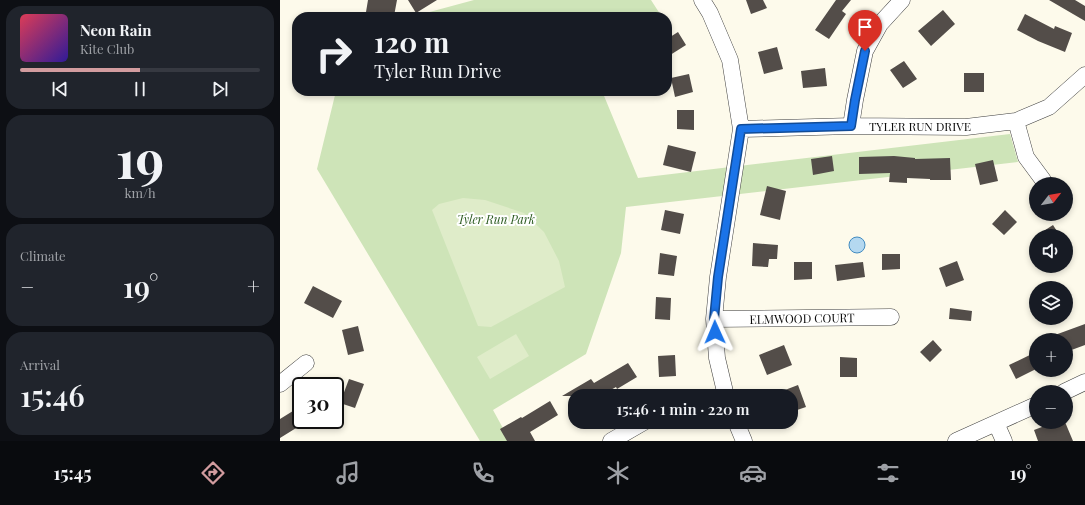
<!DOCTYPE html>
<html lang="en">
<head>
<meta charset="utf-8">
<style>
	:root { --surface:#171b24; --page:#20242c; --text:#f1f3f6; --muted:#9ea1a6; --line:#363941; --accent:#d29c9f }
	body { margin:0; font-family:"Playfair Display",serif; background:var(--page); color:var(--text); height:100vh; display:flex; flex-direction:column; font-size:15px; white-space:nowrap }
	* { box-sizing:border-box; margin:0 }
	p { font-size:13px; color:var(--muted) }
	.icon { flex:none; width:22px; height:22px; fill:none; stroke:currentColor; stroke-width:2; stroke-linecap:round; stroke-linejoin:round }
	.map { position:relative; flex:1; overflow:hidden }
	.sheet { display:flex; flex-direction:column; gap:6px; padding:6px; background:#0d0f14; width:280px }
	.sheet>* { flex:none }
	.banner { position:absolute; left:12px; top:12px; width:380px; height:84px; border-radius:16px; box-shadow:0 2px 6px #0003; background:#171b24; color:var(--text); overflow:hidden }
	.needle { width:26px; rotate:59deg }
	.controls { position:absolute; left:749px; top:177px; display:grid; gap:8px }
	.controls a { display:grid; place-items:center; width:44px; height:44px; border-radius:50%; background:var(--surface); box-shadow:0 2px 6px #0003; font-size:20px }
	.speed { position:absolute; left:12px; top:377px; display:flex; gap:8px; font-size:20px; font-weight:700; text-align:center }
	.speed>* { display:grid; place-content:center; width:52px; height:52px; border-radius:50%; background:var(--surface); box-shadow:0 2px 6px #0003; line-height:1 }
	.speed .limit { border:2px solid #111; border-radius:6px; background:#fff; color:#111 }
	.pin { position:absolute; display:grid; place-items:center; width:34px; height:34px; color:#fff; margin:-41px -17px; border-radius:50% 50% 50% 0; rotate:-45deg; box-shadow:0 0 4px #0007 }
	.pin .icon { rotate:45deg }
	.me { position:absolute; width:44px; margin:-22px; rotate:359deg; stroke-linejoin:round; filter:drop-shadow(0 0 3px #0008) }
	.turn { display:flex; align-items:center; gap:14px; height:84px; padding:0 16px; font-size:18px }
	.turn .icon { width:52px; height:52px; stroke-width:2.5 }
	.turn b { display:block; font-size:28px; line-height:34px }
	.big { font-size:30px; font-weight:600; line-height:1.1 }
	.sheet .card { flex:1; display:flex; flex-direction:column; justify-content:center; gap:6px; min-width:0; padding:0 14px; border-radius:16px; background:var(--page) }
	.sheet .dial { align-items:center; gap:0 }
	.dial b { font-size:52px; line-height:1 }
	.song { display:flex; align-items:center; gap:12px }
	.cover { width:48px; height:48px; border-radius:6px; background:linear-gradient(135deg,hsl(350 70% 55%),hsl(250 70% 35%)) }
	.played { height:4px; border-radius:2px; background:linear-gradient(90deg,var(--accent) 50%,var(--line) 50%) }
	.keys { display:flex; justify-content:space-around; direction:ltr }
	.heat { display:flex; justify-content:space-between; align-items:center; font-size:22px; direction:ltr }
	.trip { position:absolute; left:288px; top:389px; width:230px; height:40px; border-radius:16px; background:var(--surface); box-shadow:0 2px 6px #0003; font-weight:600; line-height:40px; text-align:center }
	.tabs { display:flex; height:64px; justify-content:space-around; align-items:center; background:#090b0e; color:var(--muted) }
	.tabs .icon { width:28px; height:28px }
	.tabs .current { color:var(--accent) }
	.tabs b { font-size:18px; color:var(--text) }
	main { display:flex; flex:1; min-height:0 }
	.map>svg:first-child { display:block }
	.green { fill:#cee4b8 }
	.pitch { fill:#dfecc9 }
	.water { fill:#b4d8f0; stroke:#428bc0 }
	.building { fill:#534d49 }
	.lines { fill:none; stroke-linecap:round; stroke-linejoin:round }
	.minor-casing { stroke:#3e3e3e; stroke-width:17 }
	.minor { stroke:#fff; stroke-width:16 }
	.route-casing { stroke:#114b97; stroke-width:10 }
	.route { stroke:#1a73e8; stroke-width:7 }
	.labels { text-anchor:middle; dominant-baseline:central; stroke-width:4; stroke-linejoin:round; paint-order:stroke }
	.street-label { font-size:12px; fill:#0b0b0b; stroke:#fff }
	.park-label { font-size:12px; font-style:italic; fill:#2d5c22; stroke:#fff }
</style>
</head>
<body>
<main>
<section class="sheet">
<div class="card">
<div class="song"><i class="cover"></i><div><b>Neon Rain</b><p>Kite Club</p></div></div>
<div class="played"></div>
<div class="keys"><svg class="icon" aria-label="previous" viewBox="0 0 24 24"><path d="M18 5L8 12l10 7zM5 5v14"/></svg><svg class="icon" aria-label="pause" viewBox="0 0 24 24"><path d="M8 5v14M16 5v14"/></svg><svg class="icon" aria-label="next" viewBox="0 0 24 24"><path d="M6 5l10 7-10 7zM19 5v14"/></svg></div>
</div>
<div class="card dial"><b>19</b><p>km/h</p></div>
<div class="card"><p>Climate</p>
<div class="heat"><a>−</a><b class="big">19°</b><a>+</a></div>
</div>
<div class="card"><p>Arrival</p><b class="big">15:46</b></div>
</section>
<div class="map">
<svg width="805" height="441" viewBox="0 0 805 441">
	<rect width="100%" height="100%" fill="#fdfaeb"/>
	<!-- green -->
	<path class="green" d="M194 0H371L382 17H131Z
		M56 91H322L358 178 730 134 738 162 346 207 341 253 306 354 213 410 230 441H200L37 169Z"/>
	<!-- pitch -->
	<path class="pitch" d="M183 198 205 200 244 213 264 232 279 261 285 287 211 327 198 326 152 210 159 204Z
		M236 334 249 356 210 379 197 357Z"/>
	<!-- water -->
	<path class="water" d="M569 245a8 8 0 1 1 16 0a8 8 0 1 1-16 0Z"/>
	<!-- building -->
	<path class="building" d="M88 0H117L114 16 86 12Z
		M128 0H157L136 13Z
		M466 0H483L487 8 471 14Z
		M556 0H571L562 11 566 14 549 39 535 30Z
		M769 0H795L805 6V21Z
		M663 10 675 24 651 46 638 31Z
		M745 14 774 29 775 26 792 33 785 52 758 41 737 30Z
		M398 32 406 45 387 57V39Z
		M497 47 503 69 484 74 478 52Z
		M624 61 637 79 623 88 610 70Z
		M545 68 547 86 523 88 521 71Z
		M684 73H704V92H684Z
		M409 74 413 92 395 97 391 78Z
		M397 110H414V130L397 129Z
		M388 145 416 152 411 172 383 165Z
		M552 156 554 171 533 175 531 159Z
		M614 156 635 158V159L670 158 671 180H650V179L627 178V183L609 182 610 173 579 174V157Z
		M713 160 718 181 700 185 695 164Z
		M487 186 506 191 500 220 480 215Z
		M385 210 404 214 400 234 381 230Z
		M725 210 737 222 724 235 712 224Z
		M773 225 780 236H756Z
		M473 243 498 245 497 259H489L488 267 472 266Z
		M380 253 397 256 394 276 378 274Z
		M602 254H620V269L602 270Z
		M677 261 684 280 666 287 659 268Z
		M514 262H532V279L514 280Z
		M583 262 585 277 557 281 555 265Z
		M33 286 62 301 53 318 24 303Z
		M376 297 391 298 390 320 375 319Z
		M670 308 692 311 691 321 669 319Z
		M805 324V345L786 352V340H764V339Z
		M78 326 84 351 68 355 62 330Z
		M653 340 662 350 650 362 640 352Z
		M504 345 512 365 487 375 479 355Z
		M756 352V369L736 379 729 365Z
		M395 355 396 376 379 377 378 356Z
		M560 357 577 358V377H560Z
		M348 363 357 377 337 389 336 387 320 396H282L311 379 314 383Z
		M69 379 84 384 75 408 60 403Z
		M518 385 526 407 511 412V396H492V395Z
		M270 401 278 415 250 432 255 441H227L220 429 241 417 242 418Z
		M21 406V425L0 438V419Z
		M775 422H785L793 441H758L754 430Z"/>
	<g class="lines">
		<defs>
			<path id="minor" d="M422 0 430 13 450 60 461 129 438 277 434 319 437 358 446 396
				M736 121 746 157 763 180
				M571 126 575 100 585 51 600 24 622 0
				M461 129 571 126 686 127 736 121 769 107 805 75
				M434 319 611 317
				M0 384 26 363
				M784 392 805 382
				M456 422 464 441
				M716 423 724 441
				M331 441 364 422
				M676 441 756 405"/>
		</defs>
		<!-- minor casing -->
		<use href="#minor" class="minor-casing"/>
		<!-- minor -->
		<use href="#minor" class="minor"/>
	</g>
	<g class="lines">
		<defs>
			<path id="route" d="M435 332 434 319 438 277 461 129 571 126 575 100 585 51"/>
		</defs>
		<!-- route casing -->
		<use href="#route" class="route-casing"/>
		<!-- route -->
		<use href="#route" class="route"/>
	</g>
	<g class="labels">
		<!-- street labels -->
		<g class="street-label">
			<text x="640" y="126">TYLER RUN DRIVE</text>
			<text transform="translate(522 318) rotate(-1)">ELMWOOD COURT</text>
		</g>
		<!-- park labels -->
		<g class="park-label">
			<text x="216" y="219">Tyler Run Park</text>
		</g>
	</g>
</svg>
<div class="controls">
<a><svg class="needle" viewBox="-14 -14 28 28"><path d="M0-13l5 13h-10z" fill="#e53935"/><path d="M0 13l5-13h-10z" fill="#9ea1a6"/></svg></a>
<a><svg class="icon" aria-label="sound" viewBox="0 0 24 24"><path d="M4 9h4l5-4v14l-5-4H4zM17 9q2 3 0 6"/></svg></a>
<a><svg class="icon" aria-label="layers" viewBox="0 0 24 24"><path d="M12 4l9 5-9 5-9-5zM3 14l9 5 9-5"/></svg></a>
<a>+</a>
<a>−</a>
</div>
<div class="speed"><div class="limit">30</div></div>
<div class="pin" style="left:585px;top:51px;background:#d93025"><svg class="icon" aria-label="arrive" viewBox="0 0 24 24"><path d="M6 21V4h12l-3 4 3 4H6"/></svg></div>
<svg class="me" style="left:435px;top:332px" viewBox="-20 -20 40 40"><path d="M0-17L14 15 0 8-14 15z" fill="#1a73e8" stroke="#fff" stroke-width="4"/></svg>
<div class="trip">15:46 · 1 min · 220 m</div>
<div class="banner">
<div class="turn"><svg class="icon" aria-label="right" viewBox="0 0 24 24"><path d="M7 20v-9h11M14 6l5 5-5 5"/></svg><div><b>120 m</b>Tyler Run Drive</div></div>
</div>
</div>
</main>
<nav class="tabs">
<b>15:45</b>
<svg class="icon current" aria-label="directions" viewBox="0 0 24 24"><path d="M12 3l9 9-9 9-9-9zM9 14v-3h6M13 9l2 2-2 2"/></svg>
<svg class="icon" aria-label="music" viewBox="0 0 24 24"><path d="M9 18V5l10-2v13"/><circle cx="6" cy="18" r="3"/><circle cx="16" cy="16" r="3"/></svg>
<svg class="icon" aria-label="phone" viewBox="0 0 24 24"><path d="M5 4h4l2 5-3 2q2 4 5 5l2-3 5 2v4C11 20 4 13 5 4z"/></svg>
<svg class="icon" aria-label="climate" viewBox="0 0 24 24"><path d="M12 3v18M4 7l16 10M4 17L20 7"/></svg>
<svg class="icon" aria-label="car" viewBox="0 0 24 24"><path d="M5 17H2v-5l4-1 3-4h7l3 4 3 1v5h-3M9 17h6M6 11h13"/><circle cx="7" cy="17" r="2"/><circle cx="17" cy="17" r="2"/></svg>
<svg class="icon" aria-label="filters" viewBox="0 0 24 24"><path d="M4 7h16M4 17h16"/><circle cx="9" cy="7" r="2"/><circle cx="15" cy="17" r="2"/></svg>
<b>19°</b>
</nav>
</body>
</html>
